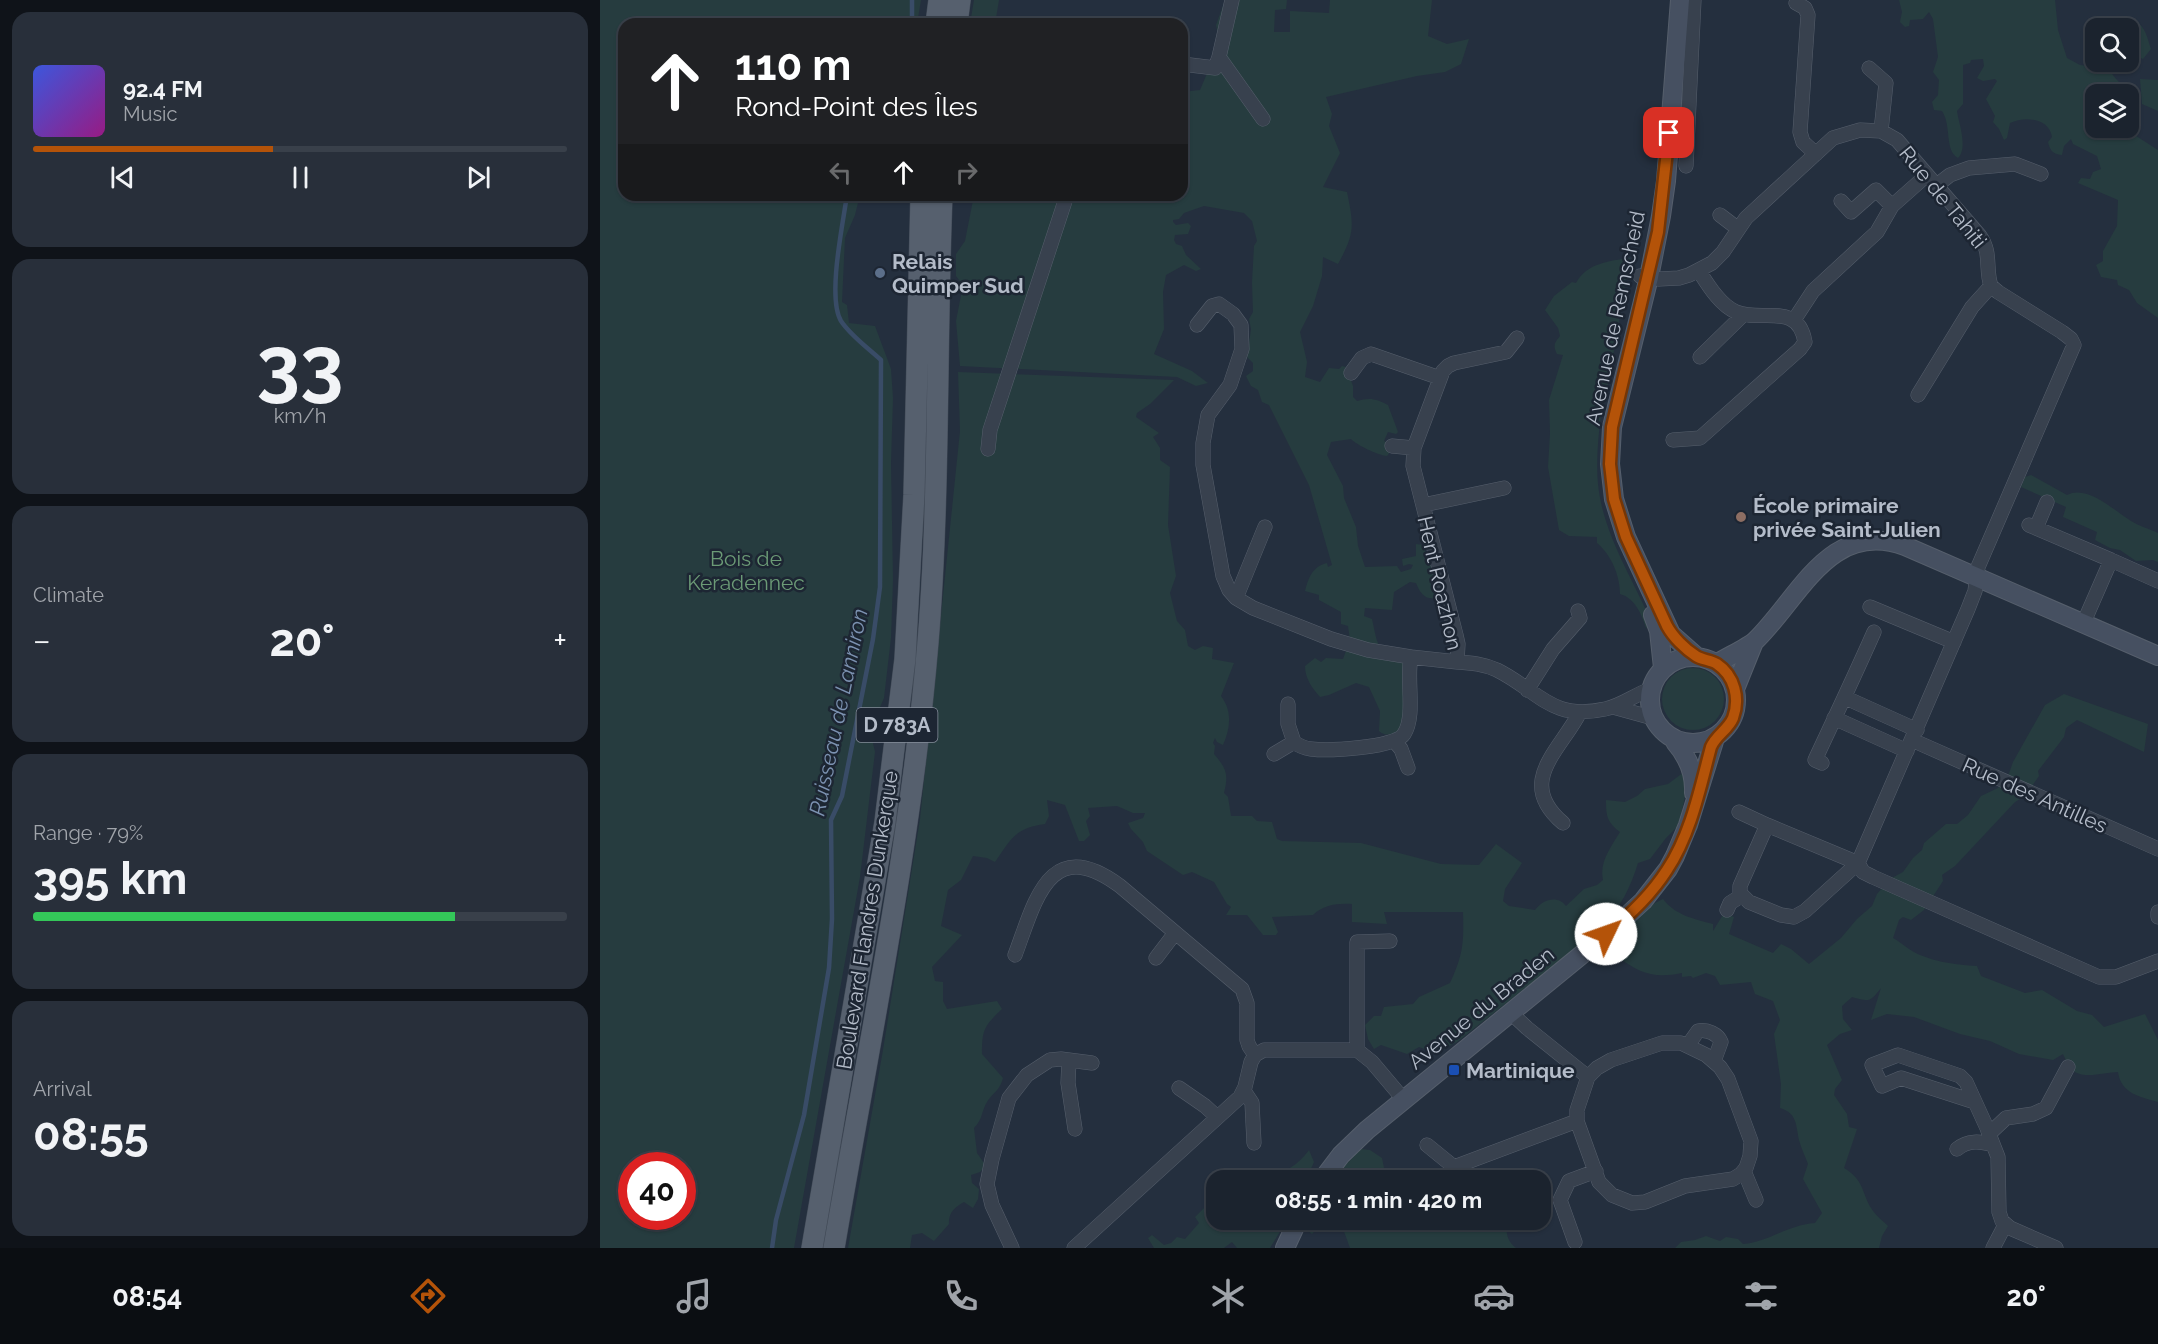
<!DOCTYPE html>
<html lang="en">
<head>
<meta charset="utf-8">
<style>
	:root { --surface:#1b232e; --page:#282f3a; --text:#f1f3f6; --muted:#a0a4aa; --line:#39404a; --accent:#b45309 }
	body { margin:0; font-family:Raleway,sans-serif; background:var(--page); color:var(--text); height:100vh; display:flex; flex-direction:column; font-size:22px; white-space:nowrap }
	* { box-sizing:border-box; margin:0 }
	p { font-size:20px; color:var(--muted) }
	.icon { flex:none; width:33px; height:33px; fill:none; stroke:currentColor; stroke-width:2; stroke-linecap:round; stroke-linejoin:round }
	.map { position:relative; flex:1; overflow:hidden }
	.sheet { display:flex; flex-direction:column; gap:12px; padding:12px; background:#0f1319; width:600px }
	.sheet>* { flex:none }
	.guide { position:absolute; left:18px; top:18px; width:570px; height:183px; border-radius:18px; box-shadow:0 2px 4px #0004,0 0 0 2px var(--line); background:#202124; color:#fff; overflow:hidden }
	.controls { position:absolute; left:1485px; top:18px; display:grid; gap:12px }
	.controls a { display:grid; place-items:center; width:54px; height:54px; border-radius:12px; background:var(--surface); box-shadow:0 2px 4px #0004,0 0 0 2px var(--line); font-size:30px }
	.speed { position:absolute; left:18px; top:1152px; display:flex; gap:12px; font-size:30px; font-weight:700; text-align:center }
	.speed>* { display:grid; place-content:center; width:78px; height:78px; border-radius:50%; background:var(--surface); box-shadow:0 2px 4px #0004,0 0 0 2px var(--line); line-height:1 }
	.speed .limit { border:9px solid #d22; background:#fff; color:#111 }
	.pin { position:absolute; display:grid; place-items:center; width:51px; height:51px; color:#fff; margin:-26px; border-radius:12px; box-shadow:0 3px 9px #0006 }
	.me { position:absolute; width:66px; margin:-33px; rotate:48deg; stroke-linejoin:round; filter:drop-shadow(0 0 4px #0008) }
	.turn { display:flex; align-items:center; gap:21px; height:126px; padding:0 18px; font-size:27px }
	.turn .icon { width:78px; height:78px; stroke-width:2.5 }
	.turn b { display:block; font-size:42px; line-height:51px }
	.lanes { display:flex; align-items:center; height:57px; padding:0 18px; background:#0003; justify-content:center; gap:30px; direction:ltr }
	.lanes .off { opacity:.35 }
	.big { font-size:45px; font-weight:700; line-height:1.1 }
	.sheet .tile { flex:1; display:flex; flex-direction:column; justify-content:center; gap:9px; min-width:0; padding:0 21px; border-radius:18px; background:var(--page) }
	.sheet .dial { align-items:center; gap:0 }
	.dial b { font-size:78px; line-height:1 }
	.song { display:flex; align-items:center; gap:18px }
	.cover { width:72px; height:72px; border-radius:9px; background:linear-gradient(135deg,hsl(230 70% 55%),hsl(310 70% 35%)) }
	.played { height:6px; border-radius:3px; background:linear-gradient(90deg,var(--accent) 45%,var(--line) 45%) }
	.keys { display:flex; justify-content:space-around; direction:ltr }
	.heat { display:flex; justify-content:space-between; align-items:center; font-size:33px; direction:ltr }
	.charge { height:9px; border-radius:4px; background:linear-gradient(90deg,#34c759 79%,var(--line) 0) }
	.trip { position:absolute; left:606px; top:1170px; width:345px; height:60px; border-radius:18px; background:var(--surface); box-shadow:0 2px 4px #0004,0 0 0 2px var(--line); font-weight:700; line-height:60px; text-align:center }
	.menu { display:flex; height:96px; justify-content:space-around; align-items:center; background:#0b0e12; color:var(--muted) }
	.menu .icon { width:42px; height:42px }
	.menu .current { color:var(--accent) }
	.menu b { font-size:27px; color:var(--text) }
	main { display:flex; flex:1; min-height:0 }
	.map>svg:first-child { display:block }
	.green { fill:#263c3f; fill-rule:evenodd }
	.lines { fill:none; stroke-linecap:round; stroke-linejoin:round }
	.stream { stroke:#394c67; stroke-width:4.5 }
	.street-casing { stroke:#565f6c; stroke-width:15 }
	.secondary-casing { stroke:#565f6c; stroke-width:20 }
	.primary-casing { stroke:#414a57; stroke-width:22 }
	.street { stroke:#38414e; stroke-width:14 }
	.secondary { stroke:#465061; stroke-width:18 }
	.primary { stroke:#56606e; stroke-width:21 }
	.route-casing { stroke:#753606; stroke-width:15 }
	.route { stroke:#b45309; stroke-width:10 }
	.service-dot { fill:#5c6f8a; stroke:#1d2633; stroke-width:2 }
	.education-dot { fill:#8d6e63; stroke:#1d2633; stroke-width:2 }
	.transit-dot { fill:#1a4fb4; stroke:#1d2633; stroke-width:2 }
	.labels { text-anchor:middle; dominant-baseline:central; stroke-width:5; stroke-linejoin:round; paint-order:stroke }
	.shield { fill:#1d2633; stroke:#878f9c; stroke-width:1.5 }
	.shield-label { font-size:20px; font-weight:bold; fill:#b4bcc9 }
	.street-label { font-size:21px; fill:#b4bcc9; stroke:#1d2633 }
	.poi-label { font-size:21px; font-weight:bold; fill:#b4bcc9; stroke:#1d2633; text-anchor:start }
	.park-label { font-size:21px; fill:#6b9a76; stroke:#1d2633 }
	.water-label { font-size:22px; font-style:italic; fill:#7c92b1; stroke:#1d2633 }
</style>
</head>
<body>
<main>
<section class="sheet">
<div class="tile">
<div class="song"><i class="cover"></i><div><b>92.4 FM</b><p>Music</p></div></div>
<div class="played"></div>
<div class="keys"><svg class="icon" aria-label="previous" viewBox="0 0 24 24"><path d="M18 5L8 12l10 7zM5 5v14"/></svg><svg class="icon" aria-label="pause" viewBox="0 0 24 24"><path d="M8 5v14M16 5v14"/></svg><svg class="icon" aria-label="next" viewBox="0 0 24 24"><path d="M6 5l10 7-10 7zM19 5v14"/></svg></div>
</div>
<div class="tile dial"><b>33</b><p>km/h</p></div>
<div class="tile"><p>Climate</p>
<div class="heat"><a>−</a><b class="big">20°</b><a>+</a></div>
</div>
<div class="tile"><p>Range · 79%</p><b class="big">395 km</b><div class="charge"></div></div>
<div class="tile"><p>Arrival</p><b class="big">08:55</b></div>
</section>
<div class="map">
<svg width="1558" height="1248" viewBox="0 0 1558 1248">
	<rect width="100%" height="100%" fill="#242f3e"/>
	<!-- green -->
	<path class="green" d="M0 0H321L317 24H24V195H260L255 215 245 238 242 302 247 305 249 323 275 326 291 369 293 398 291 463 293 580 291 638 284 698 270 730 275 752 260 877 194 1248H0ZM32 1166H82V1216H32Z
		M374 0H399L395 24H370Z
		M625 0H687L686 9 675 10 674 32H690V11L729 13 730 0H832L828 36 847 44 869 39 861 64 845 72 817 76 726 97 732 114 729 126 740 153 723 187 747 192C754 226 755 233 738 264L723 257 722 276 713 306 700 332 707 362 705 377 720 382 729 368 739 369 742 366 746 367 753 386V397L757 401C770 397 777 399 788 405L798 432 796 434 788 432 784 441 789 443 791 451 787 456C777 455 757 445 751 439L731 442 727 455 743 486 744 498 756 527 758 546 765 567 797 566 801 572 811 569 813 565 809 564 803 566 802 559 816 556V544L823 545 835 578V598C825 600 820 593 816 583L810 582 794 592 792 610 765 608 764 616 772 619C778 646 776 651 804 662V726C797 732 788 739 779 731L780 711 769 687 756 683 729 695 720 697C712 688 705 678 705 666L715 658 721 662 726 658 743 659 750 640 748 626 741 624V612L719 600V595L705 591C709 577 712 567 727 563L728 567 732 565 709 485 669 405 662 402 658 390 651 386 646 376 653 371V363L647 357 651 329 649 319 653 312 652 282 654 246 657 241 652 221 644 213 604 206 584 213 579 219 573 220V222L576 225 588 223 591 226 588 234 575 235 574 240 576 244 582 246 586 255 601 269 596 271 584 265 566 275 563 292 564 329 554 354 592 371 608 383 596 386 577 377 360 366 356 321 363 285 356 276V254L365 241 374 195H582V92L600 90 620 43 616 25Z
		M1299 0H1455L1458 30 1467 58 1480 65 1509 68C1515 82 1523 82 1529 95 1534 107 1530 121 1533 134L1558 150V318L1537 303 1529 290 1518 285 1517 280 1501 277 1496 265 1503 261V251L1517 226 1518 200 1478 183 1481 178 1490 179 1493 172 1501 169 1497 156 1473 144 1471 139 1464 146 1462 155C1452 154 1450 150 1448 142L1452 137C1449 118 1425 116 1410 123L1407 138 1404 140 1399 129 1393 122 1395 116 1386 99 1397 81 1395 79 1383 81 1377 78 1384 66 1383 59 1371 60 1370 63 1363 65V104L1357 111C1359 124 1368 148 1358 158 1344 150 1352 126 1342 111L1334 110 1332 102 1338 95 1339 80 1333 72 1338 57 1333 19 1329 12 1323 19 1310 20 1309 26 1305 27 1300 22 1302 12ZM1496 94H1528V128H1496Z
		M1532 19C1545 25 1547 36 1551 49L1543 59 1529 52 1528 28H1510L1525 20Z
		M1540 79 1558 80V111L1542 104Z
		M1030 258 1006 396C999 403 997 406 1001 415 998 438 996 462 998 484 1003 535 1034 580 1053 626L1046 628C1042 615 1035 598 1020 594 1020 575 1011 555 997 543V537L969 536 959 530 948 467 950 433 949 400 963 355 957 354C953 346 954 343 960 336L958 328 945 310 954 296 972 282 976 283C987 263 1009 261 1030 258Z
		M358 372 574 380 550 404 537 413 536 417 559 433 553 437 560 448V460L570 467 568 525 576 576 570 593 577 621 585 630 588 646 595 650 603 646 613 648 612 659 634 663 621 696C633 712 630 729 623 745L617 742 615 738 613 743 615 746 614 754C626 768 629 774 624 793L628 797 631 816H652L657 821 672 822 677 839 682 841 761 843 841 864 879 865 896 844 922 863 905 889 903 901 909 906 935 910C943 899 958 895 966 906L984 889 997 885 1003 880C999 862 1011 847 1020 832 1007 822 1006 816 1006 800L1025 802 1037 796 1045 789 1068 784 1084 772 1087 787 1079 825 1066 838 1050 859 1038 863C1031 887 1020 907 1004 926L857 1042 836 1053 819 1047 807 1054 781 1045 774 1049 768 1039 765 1025 774 1016H781L784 1007 813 1004 819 997 850 983C863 955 864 943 863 912H784L787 924 752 922V904C737 903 723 905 713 915L672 917 678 932 676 935H663L647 915H626L631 907 627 904 614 882 592 872 583 875 547 851 543 842 531 829 528 823 543 818 545 813H533L517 806 488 808 490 816 486 821 490 835 484 841H479L465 805 447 800 449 816 445 824C415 828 411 839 395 862L387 858 373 856 361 880 348 890 341 926 362 935 332 967 335 981 343 982V1001L347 1009 397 1001 402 1009C384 1026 382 1030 382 1054L403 1078C399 1092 394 1091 387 1102 381 1112 383 1119 374 1128L377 1153 386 1166 380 1172 371 1175 372 1183 379 1189 378 1199 373 1208 364 1202C355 1207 348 1213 349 1224L334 1241 322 1233 312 1235 310 1248H248L283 1050 320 819 360 431Z
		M1431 475 1467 495C1487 484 1515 511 1531 521 1539 526 1550 529 1558 533V562L1553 560 1536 561 1520 550 1510 548 1495 540 1497 532 1463 517 1466 507 1421 487 1425 477Z
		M1062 699a31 31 0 1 1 62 0a31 31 0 1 1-62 0Z
		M1464 694 1548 724 1544 752 1477 720 1466 728 1464 737 1438 771 1439 776 1425 796 1415 802 1355 866 1342 875 1343 881 1324 910 1311 920 1303 917 1299 920 1293 938C1299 941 1303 945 1309 949 1327 961 1355 965 1377 966L1381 976 1425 993 1442 990 1477 1011 1492 1015 1504 1027 1545 1014 1558 1040V1102C1541 1097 1521 1094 1518 1072 1504 1072 1481 1081 1470 1068 1467 1064 1465 1058 1463 1054L1453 1060 1419 1054 1390 1041 1360 1034 1314 1017 1287 1014 1271 1020 1281 988C1270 1002 1270 1002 1252 997L1242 1006 1243 1019 1252 1030 1240 1034 1227 1045 1242 1080 1235 1089 1234 1095 1247 1114 1249 1127 1257 1129 1244 1168C1264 1180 1261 1191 1271 1208 1275 1215 1283 1221 1288 1226L1282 1236 1279 1248H1075L1081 1242 1095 1240 1106 1236 1120 1241 1126 1237 1138 1239 1143 1244C1169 1242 1187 1225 1215 1223L1222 1213 1203 1179 1208 1164C1205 1156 1201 1148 1199 1140 1196 1125 1197 1113 1180 1108L1181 1084 1174 1034 1180 1020 1173 1001 1155 994 1151 982 1120 985 1115 976 1106 973 1093 978 1091 976 1082 977V973C1053 979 1040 973 1016 956L1017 943 1033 929 1035 919 1051 905 1063 899C1075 915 1094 919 1113 924V931L1124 913 1134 917 1129 934 1173 953 1181 944 1191 949 1209 964 1241 938 1257 919 1272 906 1277 894 1290 879 1303 872 1313 858 1322 850 1324 843 1346 824H1357L1368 815 1381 796 1398 788 1407 779 1413 762 1445 705Z
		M761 1149 770 1150 782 1158 784 1168 776 1175 778 1180H731Z
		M709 1150 714 1162 706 1180H660C681 1174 696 1168 709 1150Z
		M608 1204 613 1207 616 1205V1220H687L670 1248H637L632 1242 624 1248H554L548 1238 552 1235 564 1245 571 1243 577 1237 585 1239 599 1223 595 1217Z
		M706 1220H725L712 1234 703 1227Z
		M735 1220H867L874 1224H880L883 1220H907C906 1232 906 1240 916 1248H750L742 1226Z"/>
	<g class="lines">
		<!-- stream -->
		<path class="stream" d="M312 0V24
			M172 1248 176 1220 204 1115 229 968 232 919 231 820 242 796 273 639 280 587 281 360C268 348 251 336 241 321 227 298 243 223 247 195"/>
		<defs>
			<path id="street" d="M632 0 619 57 663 119
				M1196 3 1205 8 1208 15 1200 132 1203 142 1216 154
				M582 64 615 68 619 57
				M1269 68 1286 83 1281 131
				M1086 166 1094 0
				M1337 185 1350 175 1369 168 1415 164 1441 174
				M1241 201 1251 212 1276 190 1292 206
				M1120 215 1137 228
				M1040 276 1059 279 1079 278 1089 275 1112 263 1123 252 1146 218 1233 138 1260 130 1281 131 1297 140 1380 236C1392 253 1385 269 1391 286L1372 307 1318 395
				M1391 286 1398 292 1462 332 1471 339 1474 345 1378 567 1375 591 1368 609 1258 863 1205 911 1194 917 1181 915 1149 902 1140 893V886L1167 825 1258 863 1263 872 1273 877 1499 977H1516L1558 961
				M1194 320 1213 291 1277 232 1292 206 1327 175
				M597 325 612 306 619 304 633 314 641 325 642 349 630 385 608 415 603 443V465L623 576 629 590 636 598
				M917 338 906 352 854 363 848 366 843 371 814 448 813 466 856 635 858 644 857 662C872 663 884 664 897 670 939 691 951 721 1005 709 1021 706 1036 694 1051 689
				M1100 357 1144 314
				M751 373 762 358 771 354 840 378
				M1073 440 1100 438 1200 349 1205 342C1198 301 1162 323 1136 312 1120 305 1108 285 1099 271
				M792 446 814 448
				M388 449 390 430 467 195
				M823 505 904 488
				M1429 525 1511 560 1483 624
				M665 527 636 598 653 608 731 639 768 650 811 657
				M1436 528 1447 502
				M1511 560 1558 581
				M1270 607 1354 642
				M927 690 953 649 980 618 978 611
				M1246 698 1317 730
				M688 704V724L694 742
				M1013 707 1053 718
				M1234 718 1307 751
				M1312 740 1558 849
				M795 742 801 749 808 768
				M674 754 694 742C699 746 704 748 711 749 727 751 796 748 804 734 816 716 806 679 811 657L857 662
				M1222 763 1215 760C1235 717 1255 675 1274 632
				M1139 812 1167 825
				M963 823C915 782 960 751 980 712
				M1127 910 1130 903 1141 896
				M1558 912V917
				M415 955C435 902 449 833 520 886L642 989 647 1003V1040L649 1046 655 1055
				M556 958 575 933
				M911 1013 927 1028 988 1077 977 1110V1121L999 1182 1012 1195 1032 1203 1045 1202 1085 1186 1133 1179 1141 1174 1146 1168 1150 1156 1151 1141 1128 1079 1120 1067 1106 1055 1081 1043H1062L1011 1060 997 1068 988 1077
				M1088 1045 1098 1031C1107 1029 1118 1034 1121 1042L1114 1061
				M757 1050V942L790 941
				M469 1060 468 1083 475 1129
				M579 1088 605 1106 617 1117
				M644 1091 652 1103 654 1143
				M1375 1102 1301 1078 1282 1086 1272 1065 1298 1055 1360 1076 1366 1082 1387 1128 1389 1134
				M827 1145 854 1167 977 1121
				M1357 1149C1368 1140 1380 1141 1393 1145
				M1144 1171 1156 1200
				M975 1242 960 1200 969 1181 996 1171
				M412 1248 392 1205 387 1184 392 1159 409 1098 427 1075 450 1060 461 1059 492 1063
				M474 1248 640 1097 645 1087 651 1062 655 1055 664 1050H757L772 1062 804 1100
				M1393 1248 1405 1225
				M1456 1248 1410 1228 1402 1221 1399 1212 1398 1157 1389 1134 1406 1118 1433 1114 1446 1108 1468 1067"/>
			<path id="secondary" d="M1080 0 1066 181 1061 216 1049 277 1012 427 1010 464 1014 499 1026 537 1071 634 1097 657
				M1053 615 1059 631 1063 668
				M1050 700a43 43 0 1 1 86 0a43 43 0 1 1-86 0Z
				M1116 664C1127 657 1149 647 1156 640 1200 597 1230 519 1305 546L1558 656
				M1135 689 1154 642
				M1075 742C1088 757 1095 773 1094 793
				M722 1180 741 1155 767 1130 1007 934 1043 901 1068 869 1075 856 1088 825 1115 738
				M685 1248 698 1220"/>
			<path id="primary" d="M336 24 339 0
				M357 24 360 0
				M212 1248 285 822 305 659 314 495 321 195
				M234 1248C268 1047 311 846 328 642 340 494 336 344 342 195"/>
		</defs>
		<!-- street casing -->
		<use href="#street" class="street-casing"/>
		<!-- secondary casing -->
		<use href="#secondary" class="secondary-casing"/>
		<!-- primary casing -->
		<use href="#primary" class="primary-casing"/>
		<!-- street -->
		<use href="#street" class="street"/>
		<!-- secondary -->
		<use href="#secondary" class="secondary"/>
		<!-- primary -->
		<use href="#primary" class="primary"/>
	</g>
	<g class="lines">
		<defs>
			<path id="route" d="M1006 934C1029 916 1051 895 1067 870 1091 834 1100 788 1111 747 1116 735 1128 730 1133 718 1140 699 1135 676 1117 664 1111 660 1102 660 1096 656 1085 649 1073 637 1067 626L1026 537 1014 499 1010 464 1012 427 1058 232 1069 133"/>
		</defs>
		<!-- route casing -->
		<use href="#route" class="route-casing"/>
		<!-- route -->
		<use href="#route" class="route"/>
	</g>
	<!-- markers -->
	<circle class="service-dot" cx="280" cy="273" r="6"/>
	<circle class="education-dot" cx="1141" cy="517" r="6"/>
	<rect class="transit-dot" x="848" y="1064" width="12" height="12" rx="3"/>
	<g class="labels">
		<!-- shield labels -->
		<rect class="shield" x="256.5" y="708" width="81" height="34" rx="4.5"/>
		<g class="shield-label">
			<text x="297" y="725">D 783A</text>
		</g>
		<!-- street labels -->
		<g class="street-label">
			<text transform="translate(1343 197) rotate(51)">Rue de Tahiti</text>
			<text transform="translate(1015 318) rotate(-78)">Avenue de Remscheid</text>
			<text transform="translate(840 583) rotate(77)">Hent Roazhon</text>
			<text transform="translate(1435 795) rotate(24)">Rue des Antilles</text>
			<text transform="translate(267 920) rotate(-81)">Boulevard Flandres Dunkerque</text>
			<text transform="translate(881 1008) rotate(-39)">Avenue du Braden</text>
		</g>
		<!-- poi labels -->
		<g class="poi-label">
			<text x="292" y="261">Relais<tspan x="292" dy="24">Quimper Sud</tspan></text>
			<text x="1153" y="505">École primaire<tspan x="1153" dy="24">privée Saint-Julien</tspan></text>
			<text x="866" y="1070">Martinique</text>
		</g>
		<!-- park labels -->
		<g class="park-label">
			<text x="146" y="558">Bois de<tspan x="146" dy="24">Keradennec</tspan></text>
		</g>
		<!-- water labels -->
		<g class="water-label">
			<text transform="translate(238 712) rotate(-78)">Ruisseau de Lanniron</text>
		</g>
	</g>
</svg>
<div class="controls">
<a><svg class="icon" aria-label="search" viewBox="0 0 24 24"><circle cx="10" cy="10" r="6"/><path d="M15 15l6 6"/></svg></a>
<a><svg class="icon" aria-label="layers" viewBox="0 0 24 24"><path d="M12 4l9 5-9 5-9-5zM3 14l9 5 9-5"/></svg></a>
</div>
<div class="speed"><div class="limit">40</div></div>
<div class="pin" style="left:1069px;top:133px;background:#d93025"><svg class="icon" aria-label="arrive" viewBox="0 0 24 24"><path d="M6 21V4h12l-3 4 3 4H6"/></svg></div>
<svg class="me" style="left:1006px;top:934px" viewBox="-20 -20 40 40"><circle r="19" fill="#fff"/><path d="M0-13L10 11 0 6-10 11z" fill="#b45309"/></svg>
<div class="trip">08:55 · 1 min · 420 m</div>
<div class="guide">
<div class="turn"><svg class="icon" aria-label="ahead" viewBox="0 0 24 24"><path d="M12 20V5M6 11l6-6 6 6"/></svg><div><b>110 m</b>Rond-Point des Îles</div></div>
<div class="lanes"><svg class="icon off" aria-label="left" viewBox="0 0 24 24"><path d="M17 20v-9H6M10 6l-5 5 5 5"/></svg><svg class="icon" aria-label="ahead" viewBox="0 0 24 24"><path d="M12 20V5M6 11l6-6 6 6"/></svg><svg class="icon off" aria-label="right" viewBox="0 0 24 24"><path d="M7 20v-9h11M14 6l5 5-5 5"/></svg></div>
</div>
</div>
</main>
<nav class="menu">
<b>08:54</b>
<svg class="icon current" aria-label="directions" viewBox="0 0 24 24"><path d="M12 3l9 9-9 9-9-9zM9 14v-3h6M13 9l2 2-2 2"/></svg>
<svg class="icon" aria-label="music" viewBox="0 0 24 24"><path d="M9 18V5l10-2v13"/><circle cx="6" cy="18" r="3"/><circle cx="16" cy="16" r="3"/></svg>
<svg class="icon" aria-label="phone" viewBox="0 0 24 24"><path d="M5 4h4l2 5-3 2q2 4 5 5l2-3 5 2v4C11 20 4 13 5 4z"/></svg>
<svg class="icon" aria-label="climate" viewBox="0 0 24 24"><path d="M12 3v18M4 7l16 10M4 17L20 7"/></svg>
<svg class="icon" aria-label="car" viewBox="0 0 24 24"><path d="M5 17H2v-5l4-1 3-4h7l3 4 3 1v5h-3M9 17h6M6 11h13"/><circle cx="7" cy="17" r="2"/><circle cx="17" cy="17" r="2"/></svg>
<svg class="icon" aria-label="filters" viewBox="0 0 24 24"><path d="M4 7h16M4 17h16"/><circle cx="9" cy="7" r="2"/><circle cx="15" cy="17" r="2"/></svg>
<b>20°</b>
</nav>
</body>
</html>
